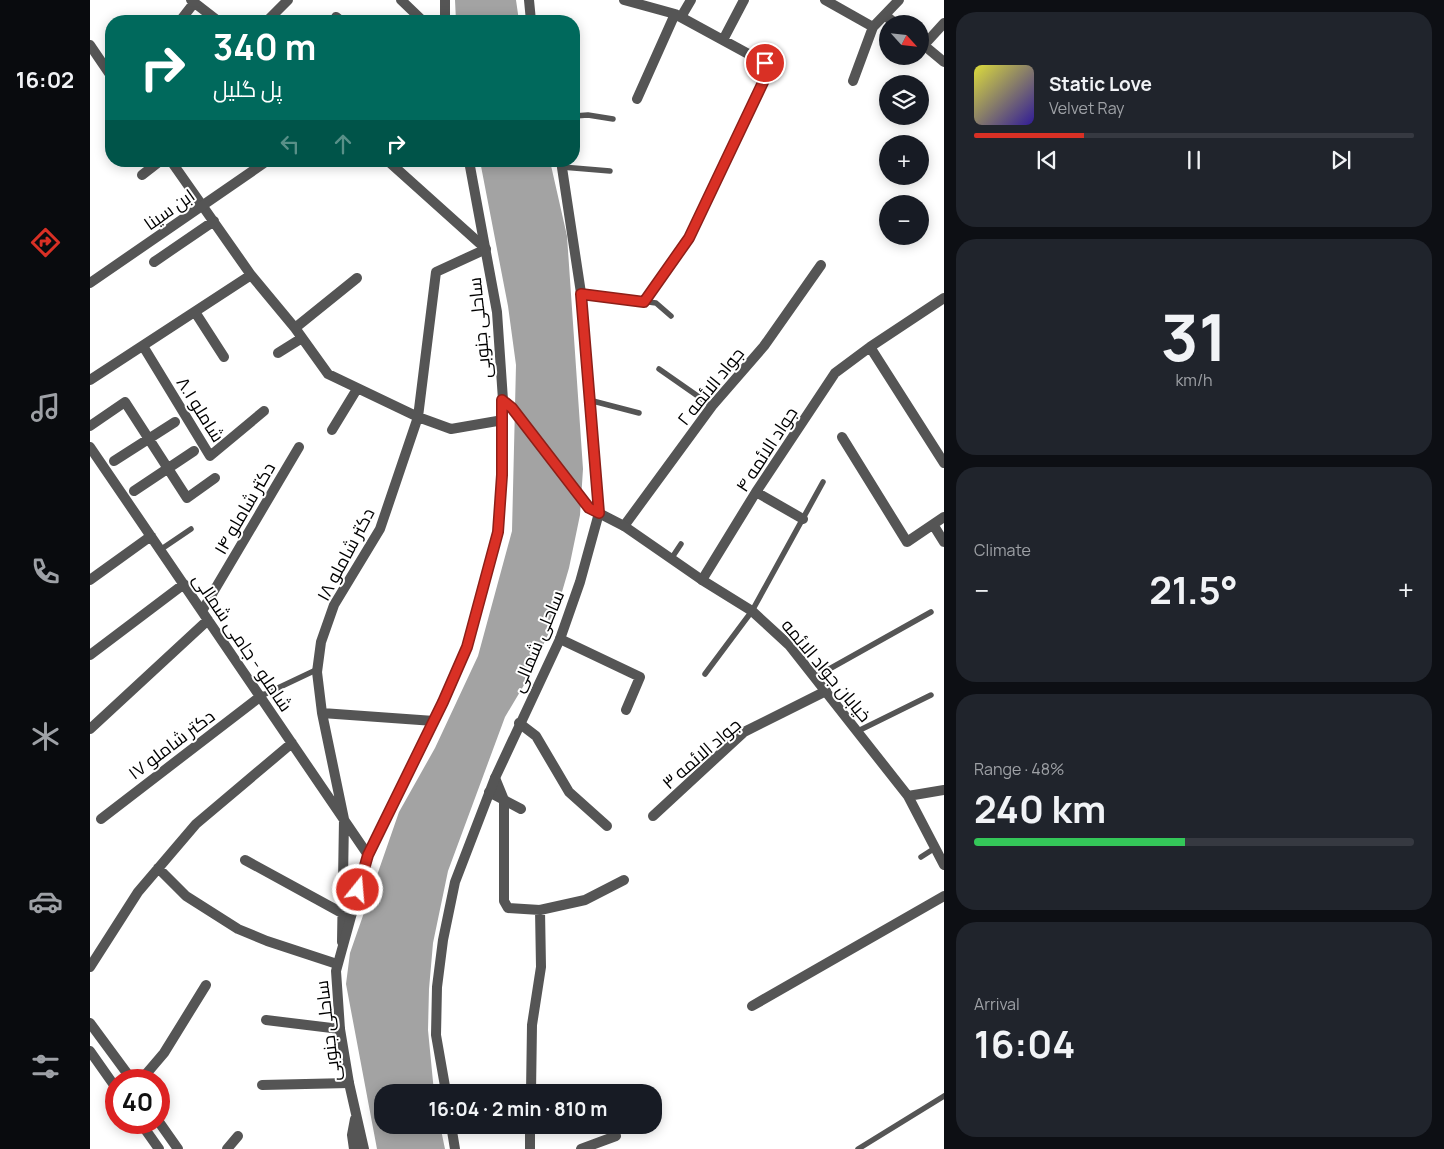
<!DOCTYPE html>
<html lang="en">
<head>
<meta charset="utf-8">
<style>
	:root { --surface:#171b24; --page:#20242c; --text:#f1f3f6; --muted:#9ea1a6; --line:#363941; --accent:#d93025 }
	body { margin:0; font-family:Manrope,Cairo,sans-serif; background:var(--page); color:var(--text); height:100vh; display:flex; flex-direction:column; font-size:19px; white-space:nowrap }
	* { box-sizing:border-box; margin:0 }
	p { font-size:16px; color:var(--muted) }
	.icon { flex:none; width:28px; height:28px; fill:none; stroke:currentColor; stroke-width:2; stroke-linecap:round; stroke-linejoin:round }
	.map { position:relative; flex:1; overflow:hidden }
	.panel { display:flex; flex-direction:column; gap:12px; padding:12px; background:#0d0f14; width:500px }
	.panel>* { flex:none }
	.banner { position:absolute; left:15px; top:15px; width:475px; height:152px; border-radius:20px; box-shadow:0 2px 12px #0003; background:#00695c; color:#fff; overflow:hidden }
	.needle { width:32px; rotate:117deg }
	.buttons { position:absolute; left:789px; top:15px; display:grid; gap:10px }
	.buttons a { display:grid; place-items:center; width:50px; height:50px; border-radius:50%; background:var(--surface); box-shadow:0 2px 12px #0003; font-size:25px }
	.speed { position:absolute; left:15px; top:1069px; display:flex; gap:10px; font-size:25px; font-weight:700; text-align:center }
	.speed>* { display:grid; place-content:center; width:65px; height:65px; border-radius:50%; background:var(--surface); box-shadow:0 2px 12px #0003; line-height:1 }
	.speed .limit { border:8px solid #d22; background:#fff; color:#111 }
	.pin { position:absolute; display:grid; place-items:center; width:42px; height:42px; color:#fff; margin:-21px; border:2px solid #fff; border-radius:50%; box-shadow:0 1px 5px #0007 }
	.me { position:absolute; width:55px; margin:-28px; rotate:17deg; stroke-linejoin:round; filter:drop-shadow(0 0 4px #0008) }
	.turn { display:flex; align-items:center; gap:18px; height:105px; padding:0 25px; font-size:22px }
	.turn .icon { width:65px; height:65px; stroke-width:2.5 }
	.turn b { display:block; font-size:35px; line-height:42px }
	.lanes { display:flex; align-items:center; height:48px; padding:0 25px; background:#0003; justify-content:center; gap:25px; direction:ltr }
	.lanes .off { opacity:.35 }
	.big { font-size:38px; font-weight:700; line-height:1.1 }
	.panel .card { flex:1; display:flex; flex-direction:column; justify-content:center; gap:8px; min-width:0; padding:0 18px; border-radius:20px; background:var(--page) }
	.panel .dial { align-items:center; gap:0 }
	.dial b { font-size:65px; line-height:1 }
	.song { display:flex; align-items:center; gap:15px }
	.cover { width:60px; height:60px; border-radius:8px; background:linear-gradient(135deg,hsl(60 70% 55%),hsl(250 70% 35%)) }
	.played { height:5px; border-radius:2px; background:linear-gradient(90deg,var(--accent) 25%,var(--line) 25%) }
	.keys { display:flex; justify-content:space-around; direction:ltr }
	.heat { display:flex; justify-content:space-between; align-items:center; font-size:28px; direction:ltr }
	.charge { height:8px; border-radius:4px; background:linear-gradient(90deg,#34c759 48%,var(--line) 0) }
	.trip { position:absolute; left:284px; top:1084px; width:288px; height:50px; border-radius:20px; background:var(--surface); box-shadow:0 2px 12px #0003; font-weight:700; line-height:50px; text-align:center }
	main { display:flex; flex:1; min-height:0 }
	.dock { display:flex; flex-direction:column; width:90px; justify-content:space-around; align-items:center; background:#090b0e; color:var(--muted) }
	.dock .icon { width:35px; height:35px }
	.dock .current { color:var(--accent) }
	.dock b { font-size:22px; color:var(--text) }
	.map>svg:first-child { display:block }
	.water { fill:#a3a3a3 }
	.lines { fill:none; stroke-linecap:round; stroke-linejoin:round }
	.service { stroke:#555; stroke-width:5.5 }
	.minor { stroke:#555; stroke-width:10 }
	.tertiary { stroke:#555; stroke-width:10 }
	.route-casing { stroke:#8d1f18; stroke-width:12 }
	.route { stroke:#d93025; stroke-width:9 }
	.labels { text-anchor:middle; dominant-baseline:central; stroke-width:4; stroke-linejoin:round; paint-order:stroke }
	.street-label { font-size:18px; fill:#000; stroke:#fff }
</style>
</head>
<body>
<main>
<nav class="dock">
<b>16:02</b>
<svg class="icon current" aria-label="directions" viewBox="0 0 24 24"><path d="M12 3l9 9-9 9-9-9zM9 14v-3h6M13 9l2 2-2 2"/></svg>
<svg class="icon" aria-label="music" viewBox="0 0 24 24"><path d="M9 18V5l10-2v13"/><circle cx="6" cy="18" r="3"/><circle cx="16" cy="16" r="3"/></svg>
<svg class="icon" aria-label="phone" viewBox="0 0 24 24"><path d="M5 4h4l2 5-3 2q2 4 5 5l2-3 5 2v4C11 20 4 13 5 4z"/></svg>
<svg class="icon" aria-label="climate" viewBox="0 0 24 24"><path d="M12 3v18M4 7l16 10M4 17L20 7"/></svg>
<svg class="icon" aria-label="car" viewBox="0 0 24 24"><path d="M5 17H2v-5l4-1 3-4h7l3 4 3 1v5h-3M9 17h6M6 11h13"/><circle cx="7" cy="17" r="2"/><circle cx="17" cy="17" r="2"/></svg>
<svg class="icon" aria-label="filters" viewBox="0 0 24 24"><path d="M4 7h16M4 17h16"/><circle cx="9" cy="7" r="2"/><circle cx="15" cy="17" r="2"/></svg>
</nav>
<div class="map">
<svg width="854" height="1149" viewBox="0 0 854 1149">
	<rect width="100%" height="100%" fill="#fff"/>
	<!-- water -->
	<path class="water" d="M365 0H426L429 21H366Z
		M390 161H460L477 236 493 469 490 515 479 568 462 626 437 680 415 717 358 871 343 943 339 989 338 1030 344 1092H292V1125H350L355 1149H287L256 984 260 953 309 812 345 748 388 656 422 531 426 365 418 306Z"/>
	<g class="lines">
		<!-- service -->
		<path class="service" d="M484 116 498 115 523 119
			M472 167 520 171
			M491 293 566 303 581 316
			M569 369 622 406
			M499 400 549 413
			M70 550 101 529
			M581 559 591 544
			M615 674 662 611 733 482
			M725 677 841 612
			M171 696 228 669
			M768 731 841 695
			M831 857 845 848
			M768 1149 854 1096"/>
		<!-- minor -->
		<path class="minor" d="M101 0 128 21
			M311 0 333 21
			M534 0 585 14 675 63 676 76 599 238 554 302
			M735 0 783 27
			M796 16 806 24
			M246 17 251 21
			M591 17 601 0
			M90 21 104 3
			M177 21 198 0
			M633 40 654 0
			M830 42 854 62
			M0 45 21 76
			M834 45 854 23
			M763 81 783 27 809 0
			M547 99 585 14
			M81 161 161 275 205 328 238 374 328 417 361 429 413 420
			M52 175 70 161
			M64 262 124 221
			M105 312 134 357
			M205 328 267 278
			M53 346 120 456 174 411
			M780 347 854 463
			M188 353 212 338
			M0 380 161 275
			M0 426 35 402 97 498 125 478
			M242 430 267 389
			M752 437 817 542 854 517
			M0 447 278 855
			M24 461 85 422
			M44 491 104 451
			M666 492 713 519
			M534 526 622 406 674 346 731 265
			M844 526 854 542
			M0 580 61 536
			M612 580 666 492 745 373 780 347 854 298
			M112 611 209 447
			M470 639 550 677 536 710
			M0 655 94 584
			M232 713 344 721
			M429 723 446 736 479 792 517 826
			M0 729 118 620
			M405 778 414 800V901L418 908 450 910 495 900 534 880
			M399 792 431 809
			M563 816 654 732 736 691
			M11 819 171 696
			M155 860 252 913
			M68 868 96 896 148 929 177 941 247 964
			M252 942 254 819 232 713 227 672 231 642 244 605 290 529 328 417 346 272 396 249 298 161
			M0 967 48 892 106 824 202 743
			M662 1006 854 896
			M176 1020 250 1029
			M51 1080 74 1053 116 985
			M172 1085 259 1083
			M441 1092 442 1025 451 967 450 910
			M137 1149 148 1136
			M440 1149V1125
			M491 1149 526 1136"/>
		<!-- tertiary -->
		<path class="tertiary" d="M355 0V21
			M439 0 441 21
			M0 283 177 161
			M413 400 422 408 499 508 534 526 612 580 662 611 699 645 818 796 854 865
			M818 796 854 790
			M0 1023 42 1080
			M0 1051 26 1088
			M356 1092 346 1035 347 987 353 940 365 882 405 778 470 639 490 582 509 513 491 293 471 161
			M50 1122 69 1149
			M69 1122 88 1149
			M361 1125 365 1149
			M264 1149 262 1135 265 1119
			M274 1149 259 1083 250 1029 246 971 278 855 353 703 377 647 408 532 412 475 413 400 407 312 379 161"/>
	</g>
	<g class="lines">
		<defs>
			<path id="route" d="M268 890 278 855 353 702 377 647 408 532 412 475V400L422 408 499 508 509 513 491 294 554 302 599 238 676 76 675 63"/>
		</defs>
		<!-- route casing -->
		<use href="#route" class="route-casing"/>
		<!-- route -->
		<use href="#route" class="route"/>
	</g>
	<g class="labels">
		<!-- street labels -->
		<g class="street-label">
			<text transform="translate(79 209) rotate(-35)">ابن سینا</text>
			<text transform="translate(389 328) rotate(-96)">ساحلی جنوبی</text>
			<text transform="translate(620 386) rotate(-51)">جواد الائمه ۲</text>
			<text transform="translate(111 409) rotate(58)">شاملو ۸.۱</text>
			<text transform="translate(676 449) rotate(-57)">جواد الائمه ۴</text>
			<text transform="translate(154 508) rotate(-60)">دکتر شاملو ۱۴</text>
			<text transform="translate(255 554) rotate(-62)">دکتر شاملو ۱۸</text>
			<text transform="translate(447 641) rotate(-67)">ساحلی شمالی</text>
			<text transform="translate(153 642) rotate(56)">شاملو - جامی شمالی</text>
			<text transform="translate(737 670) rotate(50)">خیابان جواد الائمه</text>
			<text transform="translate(81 744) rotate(-37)">دکتر شاملو ۱۷</text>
			<text transform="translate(611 753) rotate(-41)">جواد الائمه ۳</text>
			<text transform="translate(237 1031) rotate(-97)">ساحلی جنوبی</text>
		</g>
	</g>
</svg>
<div class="buttons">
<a><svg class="needle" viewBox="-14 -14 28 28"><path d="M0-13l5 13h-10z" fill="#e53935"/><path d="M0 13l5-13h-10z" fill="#9ea1a6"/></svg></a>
<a><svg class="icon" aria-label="layers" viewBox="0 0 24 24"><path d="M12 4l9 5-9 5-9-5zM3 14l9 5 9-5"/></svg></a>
<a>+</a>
<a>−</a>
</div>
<div class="speed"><div class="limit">40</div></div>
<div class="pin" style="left:675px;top:63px;background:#d93025"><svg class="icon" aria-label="arrive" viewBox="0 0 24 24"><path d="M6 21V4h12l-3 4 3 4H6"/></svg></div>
<svg class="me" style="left:268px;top:890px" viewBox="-20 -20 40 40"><circle r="17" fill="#d93025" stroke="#fff" stroke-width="3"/><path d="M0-11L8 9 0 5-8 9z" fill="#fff"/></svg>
<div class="trip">16:04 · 2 min · 810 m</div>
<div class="banner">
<div class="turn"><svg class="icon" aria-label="right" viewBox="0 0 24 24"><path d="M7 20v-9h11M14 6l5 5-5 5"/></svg><div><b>340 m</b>پل گلیل</div></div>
<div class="lanes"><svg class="icon off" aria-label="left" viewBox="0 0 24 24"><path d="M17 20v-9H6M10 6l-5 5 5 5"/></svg><svg class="icon off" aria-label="ahead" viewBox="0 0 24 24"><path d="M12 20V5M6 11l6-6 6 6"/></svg><svg class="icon" aria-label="right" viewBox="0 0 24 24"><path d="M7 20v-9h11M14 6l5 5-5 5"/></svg></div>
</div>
</div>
<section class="panel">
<div class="card">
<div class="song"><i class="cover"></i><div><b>Static Love</b><p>Velvet Ray</p></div></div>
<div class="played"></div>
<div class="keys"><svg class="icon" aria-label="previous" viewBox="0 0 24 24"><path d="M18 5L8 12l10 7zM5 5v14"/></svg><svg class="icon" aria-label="pause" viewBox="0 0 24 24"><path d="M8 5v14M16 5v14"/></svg><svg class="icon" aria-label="next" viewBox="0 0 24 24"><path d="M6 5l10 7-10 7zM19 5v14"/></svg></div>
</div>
<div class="card dial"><b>31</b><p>km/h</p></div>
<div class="card"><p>Climate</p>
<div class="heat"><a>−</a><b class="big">21.5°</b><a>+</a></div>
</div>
<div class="card"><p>Range · 48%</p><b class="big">240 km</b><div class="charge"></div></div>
<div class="card"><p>Arrival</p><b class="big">16:04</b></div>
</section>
</main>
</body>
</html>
